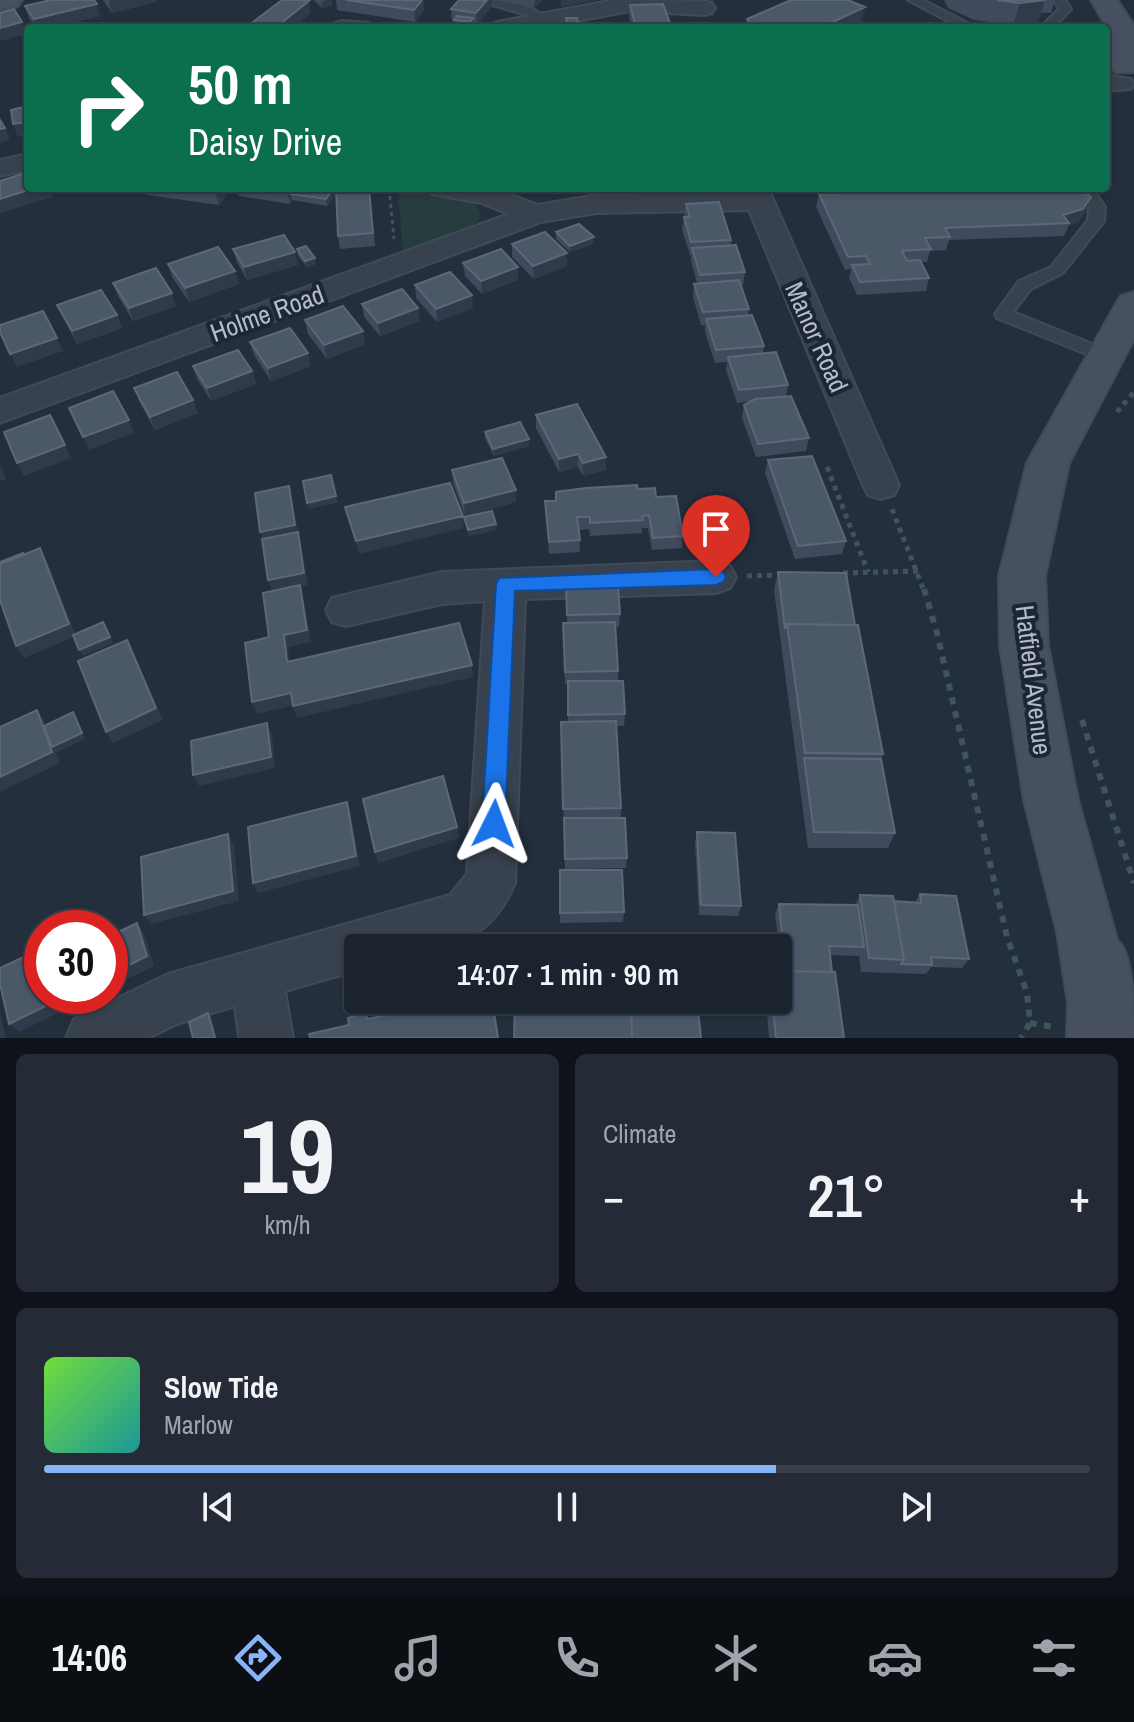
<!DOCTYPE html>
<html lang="en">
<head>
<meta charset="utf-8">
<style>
	:root { --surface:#1b232e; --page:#242b36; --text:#f1f3f6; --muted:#a0a4aa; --line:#39404a; --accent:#8ab4f8 }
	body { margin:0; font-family:"Archivo Narrow",sans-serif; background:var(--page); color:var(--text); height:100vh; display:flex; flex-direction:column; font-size:30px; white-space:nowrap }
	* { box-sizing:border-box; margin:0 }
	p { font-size:26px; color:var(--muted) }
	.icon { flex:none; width:44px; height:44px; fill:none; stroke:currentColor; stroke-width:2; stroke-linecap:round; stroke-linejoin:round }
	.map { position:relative; height:1038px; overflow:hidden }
	.drawer { display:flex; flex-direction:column; gap:16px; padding:16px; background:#0f1319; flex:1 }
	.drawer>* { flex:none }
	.banner { position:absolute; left:24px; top:24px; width:1086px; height:168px; border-radius:8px; box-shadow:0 2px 6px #0004,0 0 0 2px var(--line); background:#0b6e4f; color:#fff; overflow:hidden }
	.speed { position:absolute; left:24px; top:910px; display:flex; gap:16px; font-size:40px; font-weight:700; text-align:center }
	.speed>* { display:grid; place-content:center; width:104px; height:104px; border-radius:50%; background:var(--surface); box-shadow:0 2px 6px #0004,0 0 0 2px var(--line); line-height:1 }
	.speed .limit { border:12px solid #d22; background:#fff; color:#111 }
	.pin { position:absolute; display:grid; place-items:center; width:68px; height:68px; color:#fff; margin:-82px -34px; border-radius:50% 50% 50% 0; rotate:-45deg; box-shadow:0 0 8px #0007 }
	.pin .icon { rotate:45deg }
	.me { position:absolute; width:88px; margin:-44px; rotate:3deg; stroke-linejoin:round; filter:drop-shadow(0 0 6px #0008) }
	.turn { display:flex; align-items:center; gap:28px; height:168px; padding:0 32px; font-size:36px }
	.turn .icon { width:104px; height:104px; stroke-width:2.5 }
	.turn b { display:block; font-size:56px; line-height:68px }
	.big { font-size:60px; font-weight:600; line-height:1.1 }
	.drawer .widget { flex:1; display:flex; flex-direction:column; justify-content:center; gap:12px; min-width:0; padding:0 28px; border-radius:12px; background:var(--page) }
	.drawer .dial { align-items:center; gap:0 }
	.dial b { font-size:104px; line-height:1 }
	.song { display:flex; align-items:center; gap:24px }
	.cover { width:96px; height:96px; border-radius:12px; background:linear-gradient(135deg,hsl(100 70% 55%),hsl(180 70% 35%)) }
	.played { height:8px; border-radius:4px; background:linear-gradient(90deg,var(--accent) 70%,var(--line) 70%) }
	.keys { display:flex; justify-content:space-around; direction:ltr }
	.heat { display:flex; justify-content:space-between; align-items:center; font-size:44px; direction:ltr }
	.drawer .tiles { flex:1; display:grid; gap:16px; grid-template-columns:1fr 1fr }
	.widget:last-child { grid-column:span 2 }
	.trip { position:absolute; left:344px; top:934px; width:448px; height:80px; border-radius:8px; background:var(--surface); box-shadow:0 2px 6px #0004,0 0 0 2px var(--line); font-weight:600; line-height:80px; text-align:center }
	.menu { display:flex; height:128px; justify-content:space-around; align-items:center; background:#0b0e12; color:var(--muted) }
	.menu .icon { width:56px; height:56px }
	.menu .on { color:var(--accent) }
	.menu b { font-size:36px; color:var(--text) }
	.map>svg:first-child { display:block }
	.green { fill:#263c3f }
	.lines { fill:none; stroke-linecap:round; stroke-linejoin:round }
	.lane-casing { stroke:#414a57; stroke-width:4 }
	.street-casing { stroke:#414a57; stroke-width:4 }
	.secondary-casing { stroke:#414a57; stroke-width:4 }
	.path-far2 { stroke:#3f5557; stroke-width:3; stroke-dasharray:4 4; stroke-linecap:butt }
	.path-far1 { stroke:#3f5557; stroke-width:5; stroke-dasharray:5 5; stroke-linecap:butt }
	.path { stroke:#3f5557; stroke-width:6; stroke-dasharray:7 7; stroke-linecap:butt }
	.lane { fill:#38414e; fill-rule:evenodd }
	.street { fill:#38414e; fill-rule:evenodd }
	.secondary { fill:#465061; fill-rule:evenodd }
	.wall { fill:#3f4b5c }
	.shaded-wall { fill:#2f3b4b }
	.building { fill:#4b5868; stroke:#5c6777; stroke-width:2 }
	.route { fill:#1a73e8; stroke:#114b97; stroke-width:2 }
	.labels { text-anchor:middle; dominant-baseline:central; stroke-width:8; stroke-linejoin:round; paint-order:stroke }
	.street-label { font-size:26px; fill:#b4bcc9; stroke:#1d2633 }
</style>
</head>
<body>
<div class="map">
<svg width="1134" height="1038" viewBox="0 0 1134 1038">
	<rect width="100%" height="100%" fill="#242f3e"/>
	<!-- green -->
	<path class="green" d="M398 192C417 193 489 189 479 222L403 252Z"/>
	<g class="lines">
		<defs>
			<path id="lane" d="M475 0C498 0 531 2 547 19L537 22 530 16Z
				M908 0H923L977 28H961Z
				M1053 0H1065L1071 9 1053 28H1040L1059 9Z
				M1078 188H1092L1105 207 1104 221 1063 273 1031 289 1013 312 1112 352 1115 356 1112 360 1106 362 997 318 995 314 1019 281 1051 267 1088 220 1089 207Z"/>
			<path id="street" d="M615 0 704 1 712 3 715 8 712 13 704 15 630 11 539 28H490L494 23 502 21Z
				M343 21 369 23 373 28H331L335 23Z
				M1106 75 1131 79 1134 85 1131 89 1106 91Z
				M28 154V170L0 176V160Z
				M428 188H493L538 205 596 195 742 193 740 188H768L899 485 894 495 881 499 868 495 863 485 749 210 596 213 541 222 0 423V398L509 214 481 203 432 194Z
				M716 561 730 566 736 577 730 588 716 593 525 599 515 883C483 959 428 948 358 948V970L285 991 293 1038H239L235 1006 177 1024 148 1038H66L74 1019 168 974 450 895 467 874 485 601 442 604 346 626 332 622 326 610 332 598 442 572Z"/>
			<path id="secondary" d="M0 0H22L18 6 0 10Z
				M1091 0H1117L1134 26V72H1115L1111 66 1106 26Z
				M1134 292V339L1069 463 1045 576 1048 646 1078 800 1117 940C1134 953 1134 1012 1134 1038H1067L1068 1003 1057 932 1024 800 1000 646 999 576 1027 463 1116 304 1121 296Z"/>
		</defs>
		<!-- lane casing -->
		<use href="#lane" class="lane-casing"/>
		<!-- street casing -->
		<use href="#street" class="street-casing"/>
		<!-- secondary casing -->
		<use href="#secondary" class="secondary-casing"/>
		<!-- path-far2 -->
		<path class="path-far2" d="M389 188 394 239"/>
		<!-- path-far1 -->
		<path class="path-far1" d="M1117 412 1134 392
			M827 467 868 572
			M892 509 924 591
			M843 573 918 571
			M747 576 781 575"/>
		<!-- path -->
		<path class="path" d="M924 589 937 633 1007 937 1027 993 1030 1023 1021 1038
			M1082 720 1134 883
			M1030 1023 1054 1027"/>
		<!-- lane -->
		<use href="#lane" class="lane"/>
		<!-- street -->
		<use href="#street" class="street"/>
		<!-- secondary -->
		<use href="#secondary" class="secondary"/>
	</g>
	<!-- wall -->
	<path class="wall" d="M103 0H156V2L112 13Z
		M314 0H332V5L322 8Z
		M336 0H423L424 10 415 22 337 10Z
		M502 0H543L534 8Z
		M944 0H1055L1051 13H1041L1038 22 1013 25 974 20 948 8Z
		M630 5 670 23 669 28H632L629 17Z
		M25 6 100 16 51 28H36L29 18Z
		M492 6 477 25 474 24 470 28 454 26V21H452L451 9Z
		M52 188H134L131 194H54Z
		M145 188H232L219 205 147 195Z
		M236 188H335L336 194 327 206 292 200 290 204 239 196Z
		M369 188 375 246 340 249 338 236Z
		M690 188H712V191L691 192Z
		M830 188H1078L1091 197 1086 210 1078 222 1069 225 1064 236 949 240 946 250 930 251 927 262H921L929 278 926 291 857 295 849 278 851 269 845 270 816 207 819 194 833 193Z
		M686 204 731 240V246L745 272 743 285H741L749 309 748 316 764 346 763 354 788 385 786 396 809 438 806 451 756 457 742 418 744 405 750 401 737 403 726 370 727 362 715 363 705 332V325H701L693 297 694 284 697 283 691 261V255H690L682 230Z
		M556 232 593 244 570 252 556 239Z
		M512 244 567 266 534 279 512 257Z
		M233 249 298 265 247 280 237 262Z
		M297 249 316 264 307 267 298 256Z
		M463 263 518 267V280L482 294 465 276Z
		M168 264 235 271 239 284 189 302 172 277Z
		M113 283 176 306 133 321 118 296Z
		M415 285 473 308 437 322 416 298Z
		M362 304 420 321 380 336 364 317Z
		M57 305 117 315 122 328 77 344Z
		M305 320 363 331 365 344 327 359 308 334Z
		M250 342 311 366 271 381 254 355Z
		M193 366 252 371 256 384 211 401 197 379Z
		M134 388 198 413 155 430 139 401Z
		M536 415 606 457V470L583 476 578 467 559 472 536 428Z
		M485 432 529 439V446L494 456 485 438Z
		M768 460 846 541 842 554 795 559 765 473Z
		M452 470 516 502 465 516 453 483Z
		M638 489 656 497 683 536 682 548 652 550 648 528H642V533L590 536 589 529 579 530 580 552 549 554 545 501Z
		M778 572 855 625 883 754 881 759 895 833 888 848H808L774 590Z
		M566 586 620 614 619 627H615L618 671V681L625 714 624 726H616L621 808V818L627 858 626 868 565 869 561 722H568V684H565L563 635 567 622Z
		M697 832 741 906 738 916 699 915 695 842Z
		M560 870 624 912 623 922 560 923Z
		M920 894 969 959 962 968 931 967 926 974 861 972 859 956 830 955 844 1038H769L766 1000H778V948H764L765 944 779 945 775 914 779 904 855 905 860 895 894 901 915 902Z"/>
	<!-- shaded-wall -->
	<path class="shaded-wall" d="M112 0H156V2L112 13 109 1Z
		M327 0H332V5L322 8 321 2Z
		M422 0H423L424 10 415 22 414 10Z
		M487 0H492V6L477 25 476 13Z
		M536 0H543L534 8V2Z
		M561 0H598L561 7Z
		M1045 0 1038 22 1013 25 1020 3Z
		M309 1 311 13 293 28H275Z
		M97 4 100 16 51 28H37L34 19Z
		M865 7 861 24 853 28H820Z
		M22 22 27 34 0 41V28Z
		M28 122V135L18 137 13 124Z
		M5 128 10 140 0 143V129Z
		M35 188H49L53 197 0 213V199Z
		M219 188H232L219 205 215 192Z
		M289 188H299L291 194 292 200 290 204 287 191Z
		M335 188 336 194 327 206 326 199Z
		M1091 197 1086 210 1078 222 1069 225V223L1063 215Z
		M594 237 593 244 570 252V246Z
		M295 252 298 265 247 280 244 267Z
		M567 253V266L534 279 533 266Z
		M315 258 316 264 307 267 305 261Z
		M518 267V280L482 294 481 281Z
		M235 271 239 284 189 302 185 288Z
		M172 293 176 306 133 321 129 308Z
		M472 295 473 308 437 322 436 309Z
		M418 308 420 321 380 336 378 323Z
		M117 315 122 328 77 344 72 331Z
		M363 331 365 344 327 359 324 345Z
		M57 338 63 351 17 367 10 354Z
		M308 353 311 366 271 381 268 368Z
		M252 371 256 384 211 401 207 388Z
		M193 400 198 413 155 430 150 417Z
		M129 420 134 433 89 450 83 437Z
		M529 439V446L494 456 493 449Z
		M65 445 71 458 24 476 17 463Z
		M578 454V467L559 472V459Z
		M606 457V470L583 476V463Z
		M0 465 6 479 0 481Z
		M289 486 301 545 308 585 300 587 303 597 311 642 288 647 291 674 287 662 272 593 268 580 264 544 260 532Z
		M516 490V502L465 516 464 503Z
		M336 496 338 503 309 509 307 503Z
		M463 516 464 528 359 554 356 541Z
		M496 524 497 530 468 537V530Z
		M40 548 47 561 76 636 24 658 16 646Z
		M103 622 113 643 83 656 79 650Z
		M127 640 163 720 113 743 106 732Z
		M472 665 473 677 297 718 293 706Z
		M291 693 295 705 257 714 252 702Z
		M37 710 45 722 54 746 73 712 85 739 56 753 60 763 0 792V777Z
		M267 723 272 735 275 768 199 786 193 775Z
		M347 802 351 813 360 866 258 893 253 883Z
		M457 827 459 838 378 863 375 852Z
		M228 834 234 845 239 901 151 924 144 915Z
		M137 923 144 933 154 966 110 988V975Z
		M32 953 42 962V974L36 968Z
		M66 996H93L19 1032 9 1024Z
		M0 1013 6 1038H0Z
		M208 1013 211 1017 217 1038H215Z"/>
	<!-- building -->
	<path class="building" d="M51 0H94L97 4 34 19 25 6Z
		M282 0H302L309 1 275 28H245Z
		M346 0H422L414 10Z
		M459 0H487L476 13 451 9Z
		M791 0H848L865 7 820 28H751L747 19Z
		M997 0H1045L1020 3Z
		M663 4 670 23 635 24 630 5Z
		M14 9 22 22 0 28V13Z
		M457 16 473 18 470 22 454 20Z
		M566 18H577L579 27 568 28Z
		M364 25 381 28H360Z
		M28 106V122L13 124 11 110Z
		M0 120 5 128 0 129Z
		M28 172V188H35L0 199V181Z
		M185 188H219L215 192Z
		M267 188H289L287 191Z
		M295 188H334L326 199 291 194Z
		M336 188H369L373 233 338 236Z
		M839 188H1078L1091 197 1083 209 1063 215 1069 223 945 228 950 237 925 238 931 249 902 251 907 261 920 260 929 278 860 282 852 265 870 264 866 256 848 257 819 194 841 193Z
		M719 202 731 240 691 242 684 217H690L686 204Z
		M579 224 594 237 570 246 556 232Z
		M545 232 567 253 533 266 512 244Z
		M284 235 295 252 244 267 233 249Z
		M736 245 745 272 700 275 692 248Z
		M306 246 315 258 305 261 297 249Z
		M218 247 235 271 185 288 168 264Z
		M501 249 518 267 481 281 463 263Z
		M156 268 172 293 129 308 113 283Z
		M450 272 472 295 436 309 415 285Z
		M739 280 749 309 703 312 694 284Z
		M402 289 418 308 378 323 362 304Z
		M101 290 117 315 72 331 57 305Z
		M343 306 363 331 324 345 305 320Z
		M43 311 57 338 10 354 0 332V325Z
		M752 315 764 346 716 350 706 319Z
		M290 328 308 353 268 368 250 342Z
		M238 350 252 371 207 388 193 366Z
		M776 352 788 385 739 390 728 357Z
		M177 372 193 400 150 417 134 388Z
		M113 391 129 420 83 437 69 408Z
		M791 396 809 438 758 444 744 405 755 399Z
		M577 404 606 457 583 463 578 454 559 459 536 415Z
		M50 415 65 445 17 463 4 432Z
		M520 422 529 439 493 449 485 432Z
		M812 456 846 541 798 546 768 460Z
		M502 458 516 490 464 503 452 470Z
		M331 475 336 496 307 503 303 481Z
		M450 483 463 516 356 541 345 507Z
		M637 485 638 489 655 488 656 497 676 496 683 536 653 538 649 515 642 516 643 520 590 523V517H577L580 540 549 542 545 501H556V492L586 488Z
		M289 486 295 525 260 532 255 493Z
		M492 511 496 524 468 530 464 517Z
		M298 532 304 573 268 580 262 539Z
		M40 548 69 624 16 646 0 600V564Z
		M23 553 24 555 0 564V562Z
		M778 572 846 573 855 625 787 624 785 629Z
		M300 585 307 630 284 635 287 662 459 623 472 665 293 706 291 693 252 702 245 643 269 637 263 593Z
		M618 585 620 614 567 615 566 586Z
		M103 622 110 637 79 650 73 635Z
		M615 622 618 671 565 672 563 623Z
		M787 624 858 625 883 754 805 753Z
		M127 640 156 708 106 732 78 661Z
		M568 681H623L625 714 568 715Z
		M37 710 52 752 0 777V727Z
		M73 712 82 733 52 747 44 726Z
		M616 721 621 808 563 809 561 722Z
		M267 723 271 757 193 775 191 741Z
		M804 758 881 759 895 833 814 832Z
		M443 776 457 827 375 852 363 799Z
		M347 802 356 856 253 883 248 827Z
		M564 818H625L627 858 565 859Z
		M697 832 735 833 741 906 701 905Z
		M228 834 233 891 144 915 141 857Z
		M560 870H622L624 912 560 913Z
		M920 894 956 896 969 959 931 957 932 965 901 964 904 960 894 901 921 903Z
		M860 895 893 896 904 960 869 958Z
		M779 904 858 905 864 947 829 946 832 972 778 971V948H765V944L783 945Z
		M98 923 100 928H87Z
		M137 923 147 956 110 975V936Z
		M32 953 36 968 42 965V996H66L9 1024 0 984V968Z
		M778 971 835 972 844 1038H776L772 1000H778Z
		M423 1000 424 1007 453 1000H492L498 1038H310L309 1034 349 1025 348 1018 366 1013 367 1019 406 1011 405 1004Z
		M515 1000H631L632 1038H514Z
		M631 1000H697L701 1038H632Z
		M208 1013 215 1038H193L189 1022Z"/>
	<!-- route -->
	<path class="route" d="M716 569 723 572 726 577 723 582 716 585 515 591 505 824 502 831 494 834 486 831 482 824 496 584 499 578Z"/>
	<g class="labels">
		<!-- street labels -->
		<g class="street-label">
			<text transform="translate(267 313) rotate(-20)">Holme Road</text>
			<text transform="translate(817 337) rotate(66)">Manor Road</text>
			<text transform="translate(1034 680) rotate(83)">Hatfield Avenue</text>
		</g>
	</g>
</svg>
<div class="speed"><div class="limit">30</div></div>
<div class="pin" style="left:716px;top:577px;background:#d93025"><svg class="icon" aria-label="arrive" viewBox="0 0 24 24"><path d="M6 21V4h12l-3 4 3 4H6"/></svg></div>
<svg class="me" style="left:494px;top:824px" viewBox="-20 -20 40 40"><path d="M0-17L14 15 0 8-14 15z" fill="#1a73e8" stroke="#fff" stroke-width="4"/></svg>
<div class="trip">14:07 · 1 min · 90 m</div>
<div class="banner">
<div class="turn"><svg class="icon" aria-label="right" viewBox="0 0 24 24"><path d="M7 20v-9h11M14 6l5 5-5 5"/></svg><div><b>50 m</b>Daisy Drive</div></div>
</div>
</div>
<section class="drawer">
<div class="tiles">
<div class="widget dial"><b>19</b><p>km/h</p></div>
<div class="widget"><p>Climate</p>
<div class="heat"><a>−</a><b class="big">21°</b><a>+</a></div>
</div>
<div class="widget">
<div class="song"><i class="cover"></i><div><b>Slow Tide</b><p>Marlow</p></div></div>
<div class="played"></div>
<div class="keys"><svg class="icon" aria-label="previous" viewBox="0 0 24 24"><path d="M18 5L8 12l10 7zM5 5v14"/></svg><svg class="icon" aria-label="pause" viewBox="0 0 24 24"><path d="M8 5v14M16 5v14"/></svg><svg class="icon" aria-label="next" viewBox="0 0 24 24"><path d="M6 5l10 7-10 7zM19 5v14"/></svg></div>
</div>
</div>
</section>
<nav class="menu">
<b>14:06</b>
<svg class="icon on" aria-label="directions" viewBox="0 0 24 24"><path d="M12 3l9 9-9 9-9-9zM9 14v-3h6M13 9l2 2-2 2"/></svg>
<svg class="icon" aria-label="music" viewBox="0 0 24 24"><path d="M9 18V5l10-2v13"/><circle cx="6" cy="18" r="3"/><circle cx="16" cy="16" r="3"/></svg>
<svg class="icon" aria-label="phone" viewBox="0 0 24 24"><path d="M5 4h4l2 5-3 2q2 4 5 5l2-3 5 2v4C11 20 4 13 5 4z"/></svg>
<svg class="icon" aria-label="climate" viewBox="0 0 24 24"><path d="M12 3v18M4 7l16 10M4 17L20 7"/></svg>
<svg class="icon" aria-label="car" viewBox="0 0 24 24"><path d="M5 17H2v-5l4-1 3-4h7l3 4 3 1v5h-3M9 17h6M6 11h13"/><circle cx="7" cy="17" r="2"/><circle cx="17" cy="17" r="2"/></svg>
<svg class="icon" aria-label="filters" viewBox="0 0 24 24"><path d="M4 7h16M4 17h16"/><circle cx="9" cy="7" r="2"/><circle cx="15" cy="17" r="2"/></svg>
</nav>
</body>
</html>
